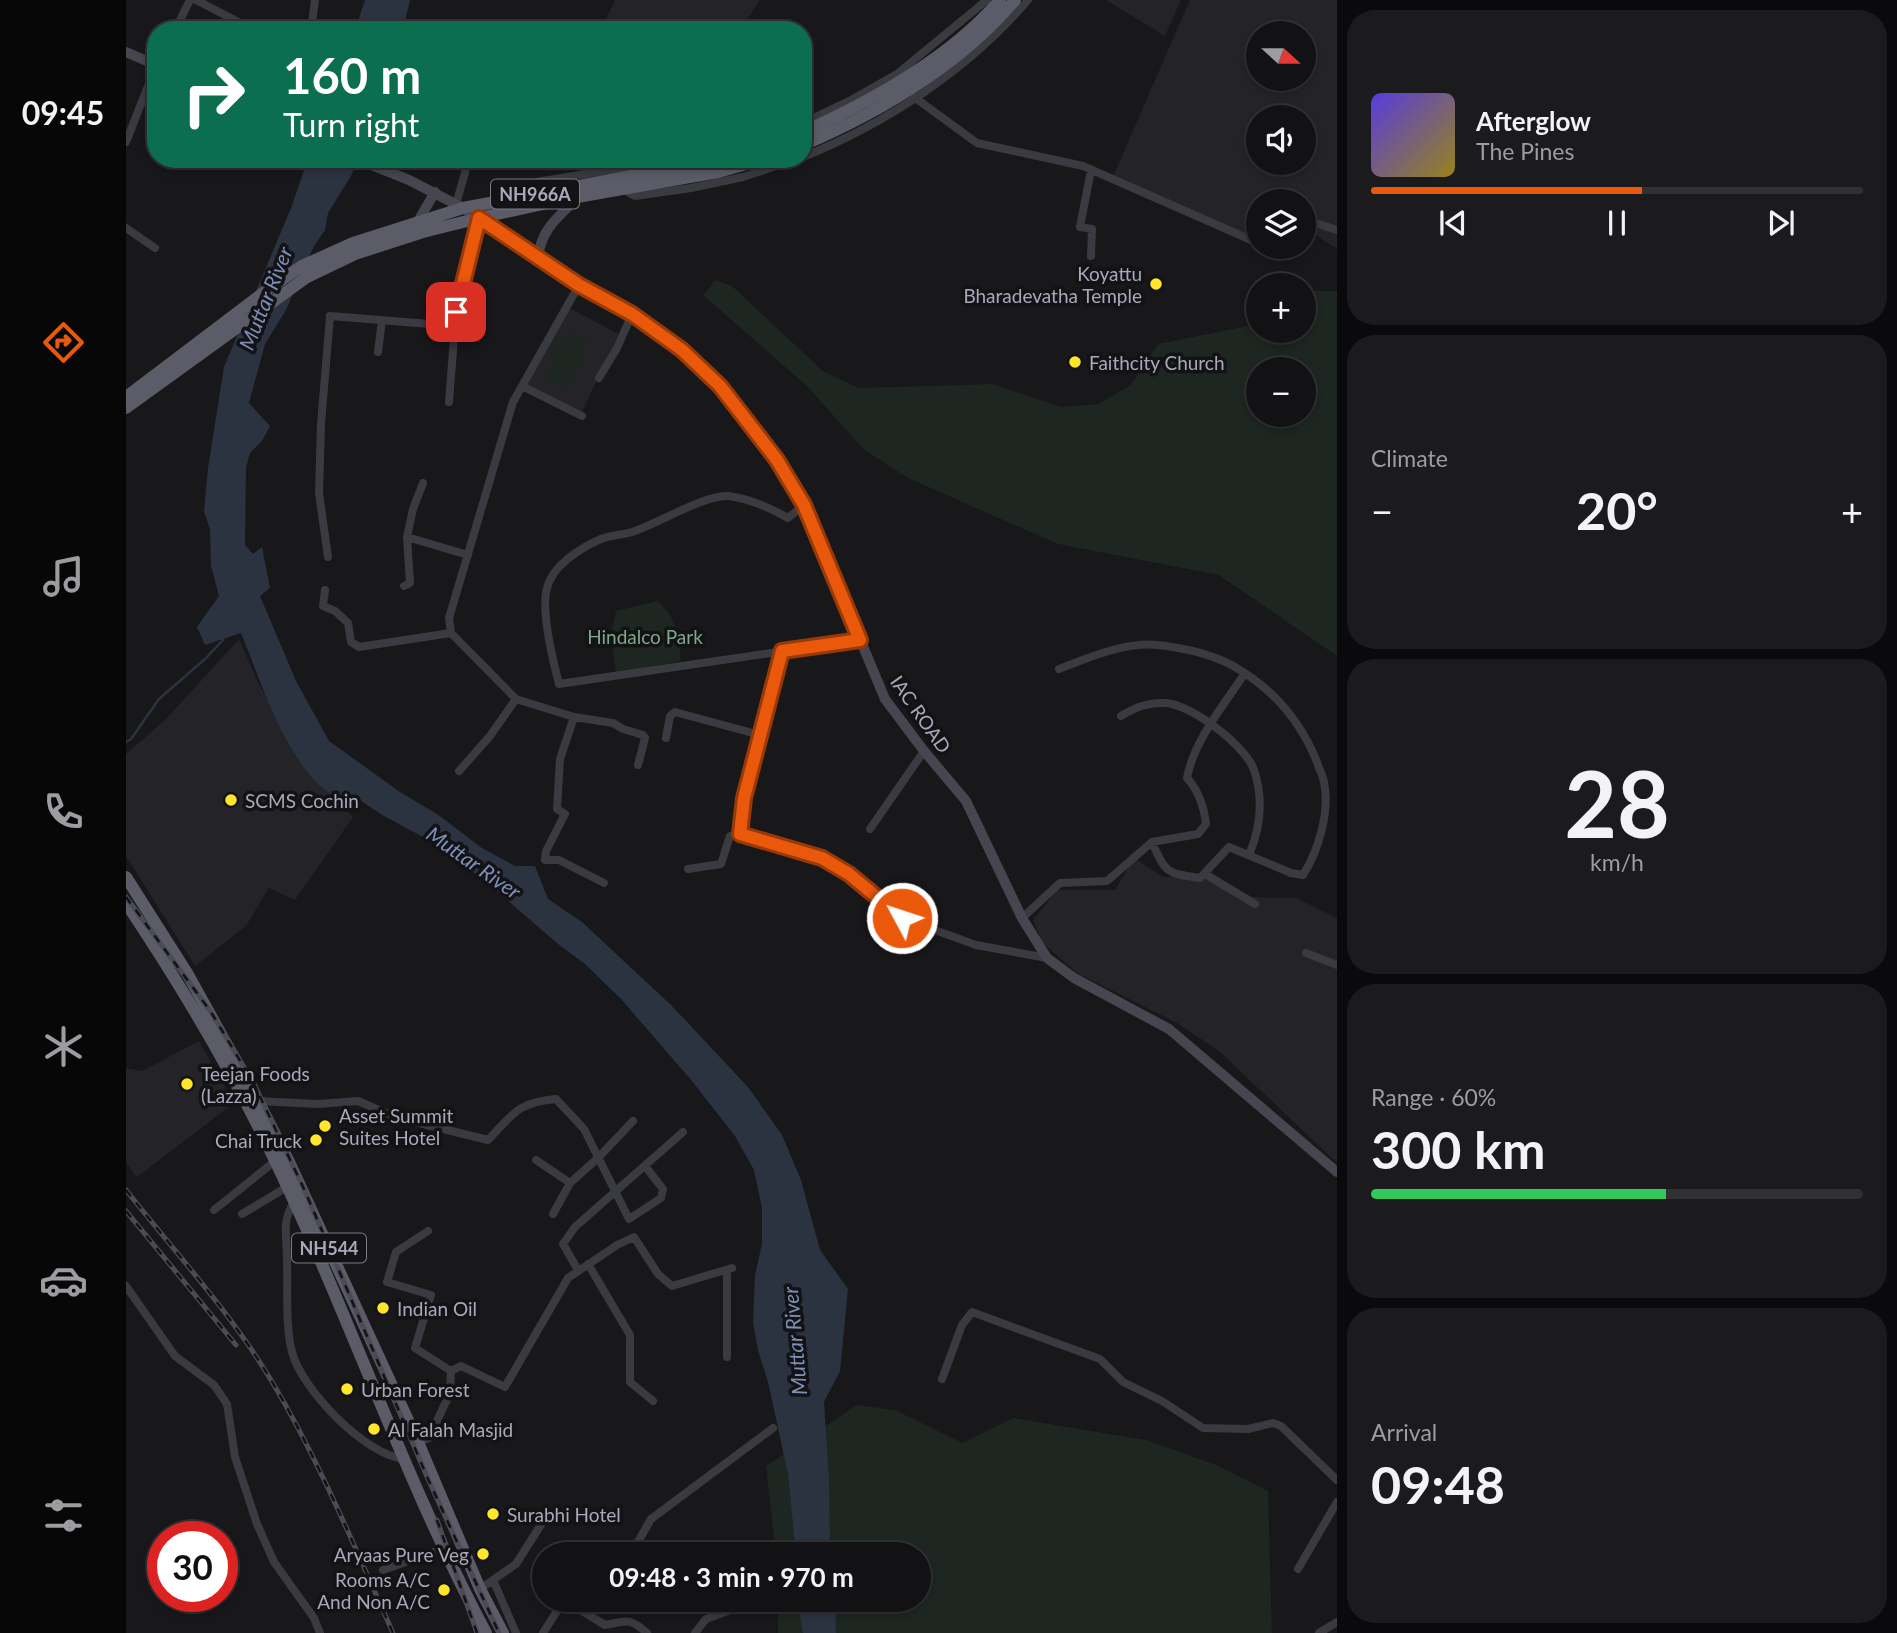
<!DOCTYPE html>
<html lang="en">
<head>
<meta charset="utf-8">
<style>
	:root { --surface:#121114; --page:#1b1a1d; --text:#f1f3f6; --muted:#9c9da0; --line:#313134; --accent:#ea580c }
	body { margin:0; font-family:Lato,sans-serif; background:var(--page); color:var(--text); height:100vh; display:flex; flex-direction:column; font-size:26px; white-space:nowrap }
	* { box-sizing:border-box; margin:0 }
	p { font-size:23px; color:var(--muted) }
	.icon { flex:none; width:38px; height:38px; fill:none; stroke:currentColor; stroke-width:2; stroke-linecap:round; stroke-linejoin:round }
	.map { position:relative; flex:1; overflow:hidden }
	.sheet { display:flex; flex-direction:column; gap:10px; padding:10px; background:#0a090b; width:560px }
	.sheet>* { flex:none }
	.banner { position:absolute; left:21px; top:21px; width:665px; height:147px; border-radius:28px; box-shadow:0 4px 10px #0003,0 0 0 2px var(--line); background:#0b6e4f; color:#fff; overflow:hidden }
	.needle { width:46px; rotate:111deg }
	.buttons { position:absolute; left:1120px; top:21px; display:grid; gap:14px }
	.buttons a { display:grid; place-items:center; width:70px; height:70px; border-radius:50%; background:var(--surface); box-shadow:0 4px 10px #0003,0 0 0 2px var(--line); font-size:35px }
	.speed { position:absolute; left:21px; top:1521px; display:flex; gap:14px; font-size:35px; font-weight:700; text-align:center }
	.speed>* { display:grid; place-content:center; width:91px; height:91px; border-radius:50%; background:var(--surface); box-shadow:0 4px 10px #0003,0 0 0 2px var(--line); line-height:1 }
	.speed .limit { border:10px solid #d22; background:#fff; color:#111 }
	.pin { position:absolute; display:grid; place-items:center; width:60px; height:60px; color:#fff; margin:-30px; border-radius:14px; box-shadow:0 4px 10px #0006 }
	.me { position:absolute; width:77px; margin:-38px; rotate:310deg; stroke-linejoin:round; filter:drop-shadow(0 0 5px #0008) }
	.turn { display:flex; align-items:center; gap:24px; height:147px; padding:0 21px; font-size:32px }
	.turn .icon { width:91px; height:91px; stroke-width:2.5 }
	.turn b { display:block; font-size:49px; line-height:60px }
	.big { font-size:52px; font-weight:700; line-height:1.1 }
	.sheet .widget { flex:1; display:flex; flex-direction:column; justify-content:center; gap:10px; min-width:0; padding:0 24px; border-radius:28px; background:var(--page) }
	.sheet .dial { align-items:center; gap:0 }
	.dial b { font-size:91px; line-height:1 }
	.song { display:flex; align-items:center; gap:21px }
	.cover { width:84px; height:84px; border-radius:10px; background:linear-gradient(135deg,hsl(250 70% 55%),hsl(50 70% 35%)) }
	.played { height:7px; border-radius:4px; background:linear-gradient(90deg,var(--accent) 55%,var(--line) 55%) }
	.keys { display:flex; justify-content:space-around; direction:ltr }
	.heat { display:flex; justify-content:space-between; align-items:center; font-size:38px; direction:ltr }
	.charge { height:10px; border-radius:5px; background:linear-gradient(90deg,#34c759 60%,var(--line) 0) }
	.trip { position:absolute; left:406px; top:1542px; width:399px; height:70px; border-radius:35px; background:var(--surface); box-shadow:0 4px 10px #0003,0 0 0 2px var(--line); font-weight:700; line-height:70px; text-align:center }
	main { display:flex; flex:1; min-height:0 }
	.tab-bar { display:flex; flex-direction:column; width:126px; justify-content:space-around; align-items:center; background:#070708; color:var(--muted) }
	.tab-bar .icon { width:49px; height:49px }
	.tab-bar .selected { color:var(--accent) }
	.tab-bar b { font-size:32px; color:var(--text) }
	.map>svg:first-child { display:block }
	.built { fill:#242327; fill-rule:evenodd }
	.green { fill:#1d2620; fill-rule:evenodd }
	.water { fill:#2c3340 }
	.lines { fill:none; stroke-linecap:round; stroke-linejoin:round }
	.stream { stroke:#2c3340; stroke-width:2.5 }
	.minor { stroke:#3a3a41; stroke-width:8 }
	.secondary { stroke:#464650; stroke-width:10 }
	.trunk { stroke:#5c5c68; stroke-width:12 }
	.rail-casing { stroke:#4b4b55; stroke-width:5 }
	.rail { stroke:#131215; stroke-width:2.5; stroke-dasharray:8; stroke-linecap:butt }
	.route-casing { stroke:#983908; stroke-width:18 }
	.route { stroke:#ea580c; stroke-width:12 }
	.poi-dot { fill:#ffe62b; stroke:#131215; stroke-width:2.5 }
	.labels { text-anchor:middle; dominant-baseline:central; stroke-width:7; stroke-linejoin:round; paint-order:stroke }
	.shield { fill:#131215; stroke:#7b7c89; stroke-width:2 }
	.shield-label { font-size:18px; font-weight:bold; fill:#a8aabb }
	.poi-label { font-size:19px; fill:#a8aabb; stroke:#131215; text-anchor:start }
	.park-label { font-size:19px; fill:#7ea889; stroke:#131215 }
	.street-label { font-size:19px; fill:#a8aabb; stroke:#131215 }
	.water-label { font-size:21px; font-style:italic; fill:#7c8fb9; stroke:#131215 }
</style>
</head>
<body>
<main>
<nav class="tab-bar">
<b>09:45</b>
<svg class="icon selected" aria-label="directions" viewBox="0 0 24 24"><path d="M12 3l9 9-9 9-9-9zM9 14v-3h6M13 9l2 2-2 2"/></svg>
<svg class="icon" aria-label="music" viewBox="0 0 24 24"><path d="M9 18V5l10-2v13"/><circle cx="6" cy="18" r="3"/><circle cx="16" cy="16" r="3"/></svg>
<svg class="icon" aria-label="phone" viewBox="0 0 24 24"><path d="M5 4h4l2 5-3 2q2 4 5 5l2-3 5 2v4C11 20 4 13 5 4z"/></svg>
<svg class="icon" aria-label="climate" viewBox="0 0 24 24"><path d="M12 3v18M4 7l16 10M4 17L20 7"/></svg>
<svg class="icon" aria-label="car" viewBox="0 0 24 24"><path d="M5 17H2v-5l4-1 3-4h7l3 4 3 1v5h-3M9 17h6M6 11h13"/><circle cx="7" cy="17" r="2"/><circle cx="17" cy="17" r="2"/></svg>
<svg class="icon" aria-label="filters" viewBox="0 0 24 24"><path d="M4 7h16M4 17h16"/><circle cx="9" cy="7" r="2"/><circle cx="15" cy="17" r="2"/></svg>
</nav>
<div class="map">
<svg width="1211" height="1633" viewBox="0 0 1211 1633">
	<rect width="100%" height="100%" fill="#18171a"/>
	<!-- built -->
	<path class="built" d="M489 0H634L614 30H475Z
		M980 0H1055L1039 36Z
		M1064 0H1211V249L1184 231 1178 237V201H1132V247H1167L1156 257 985 181ZM1132 33H1178V79H1132ZM1132 117H1178V163H1132Z
		M443 308 493 334 456 412 399 384Z
		M113 639 133 685 195 783 227 817 169 900 143 888 120 926 69 966 0 856V754L40 719Z
		M1008 858 1037 877 1076 875 1110 897 1170 898 1211 918V1163L1093 1051 1051 1023 951 973 916 942 907 920 931 890H989Z
		M73 1041 108 1103 11 1177 0 1163V1068L16 1071Z"/>
	<!-- green -->
	<path class="green" d="M589 280 606 286 698 372 733 388 866 384 935 407 972 404 1005 385 1032 344 1132 324V331H1178V291H1211V656L1093 575 932 544 782 478 737 449 681 386 577 295ZM1132 369H1178V415H1132Z
		M446 332 462 340 457 350 460 353 441 390 418 379 422 370 429 365 424 353 433 339 442 340Z
		M532 601C552 621 553 634 555 661L490 673 485 635 490 611Z
		M731 1405 769 1410 836 1443 887 1418 1020 1440 1090 1465 1142 1491 1146 1633H652V1600H793V1554H650L640 1466Z"/>
	<!-- water -->
	<path class="water" d="M239 0H284L277 30H229Z
		M182 159H232L225 176 202 213 199 230 188 246 160 310 139 344 123 403 144 426 136 441 124 453 120 467 119 545 127 554 136 547 144 588 134 596 170 681 203 741 274 792 311 814 356 848 389 866H409L422 899 456 922 546 1006 622 1087 656 1135 675 1180 694 1250 722 1289 714 1371 698 1402 703 1481 704 1554H670L662 1474 642 1382 632 1350 627 1322 629 1275 636 1244V1208L628 1170 609 1136 566 1081 495 999 459 964 432 944 357 879 299 838 258 816 235 801 227 807C213 799 198 791 187 779 152 738 135 682 115 633L79 645 71 627 93 596 85 566 84 529 78 512 82 468 98 367 165 208Z
		M671 1600H709L710 1633H677Z"/>
	<g class="lines">
		<!-- stream -->
		<path class="stream" d="M0 742 5 739 33 699 79 659 97 640"/>
		<!-- minor -->
		<path class="minor" d="M70 0 122 27
			M49 30 64 0
			M185 30 189 0
			M788 97 851 143 957 166 1132 243
			M677 123 727 99 771 74 861 0
			M0 142 30 66
			M677 157C761 123 843 69 902 0
			M498 190 509 196 565 188 617 177 671 159
			M396 195 411 182 549 159
			M330 204 343 159
			M1178 226 1183 221 1211 230
			M0 228 29 248
			M1141 247 1150 250 1154 247
			M965 256 966 229 954 227 965 170
			M453 285 387 402 323 618 325 633 390 699 448 717 487 723 497 729 517 735 519 738 512 765
			M252 352 256 320
			M473 378 491 348 506 314
			M396 386 456 416
			M323 402 330 312 353 218
			M678 505 662 518C644 508 623 498 602 496 577 495 532 524 506 532 496 535 485 535 475 539 454 548 426 566 421 588 415 610 427 661 433 684L734 640
			M281 537 287 509 297 483
			M202 557 193 493 195 424 204 316 329 326
			M278 586 284 583 281 537 342 555
			M199 590 197 606 209 611 222 623 225 642 233 647 325 633
			M933 669C964 657 998 642 1032 645 1057 648 1087 654 1109 667 1147 689 1175 722 1191 762 1193 769 1197 776 1198 782 1204 811 1193 850 1177 875L1165 873 1103 847 1074 878C1041 873 1040 874 1026 842
			M995 716C1010 707 1022 702 1040 703 1066 705 1120 746 1128 770 1138 800 1135 827 1123 855
			M448 717 434 759 431 809 439 814 420 851 419 860H433L478 883
			M540 738 544 716 549 712 634 735
			M333 771 364 736 390 699
			M744 829 798 751
			M613 834 618 798 656 651
			M562 869 595 864 604 836 616 834 696 857 723 874 776 918 850 945 921 958
			M1079 874 1129 904
			M896 918 934 883 981 881 1026 842 1072 834 1080 824C1078 807 1073 791 1061 778 1068 740 1098 705 1119 673
			M1180 953 1211 965
			M132 1101 192 1104 232 1101 269 1117 362 1140C387 1114 392 1102 430 1099L458 1129 503 1219 535 1198 537 1189 519 1166
			M410 1160 444 1183
			M167 1203C164 1209 161 1216 160 1223 159 1236 161 1248 161 1261 162 1290 159 1324 166 1352 176 1390 240 1456 279 1459
			M88 1210 149 1161
			M116 1214 161 1187
			M427 1214 444 1183 472 1158 507 1121
			M302 1231 270 1252 261 1282 305 1295 289 1348 325 1371
			M462 1264 504 1335V1382L527 1401
			M452 1270 437 1244 449 1227 557 1132
			M601 1270V1357
			M0 1286 49 1356 88 1385 101 1404 109 1457 131 1524 148 1562 188 1618 194 1633
			M816 1379 836 1325 846 1312 974 1359 997 1382 1036 1401 1077 1428 1122 1429 1147 1423 1155 1426 1211 1480
			M292 1442 303 1438 324 1393 325 1371 335 1366 379 1387 442 1278 491 1245 508 1237 532 1274 546 1286 606 1268
			M505 1554 525 1519 647 1428
			M1172 1569 1211 1502
			M257 1570 319 1548
			M367 1580 390 1633
			M354 1589 390 1564 416 1523
			M438 1600 479 1625C501 1621 503 1617 521 1633
			M417 1633 438 1600
			M569 1633 580 1619 615 1606 614 1600
			M1193 1633 1211 1622"/>
		<!-- secondary -->
		<path class="secondary" d="M0 52 30 65
			M231 159 283 180 337 208 453 285 506 314 557 350 594 386 651 460 678 505 759 699 798 751 840 801 896 918 921 958 948 978 1043 1029 1211 1172
			M291 223 309 192
			M412 257C416 227 433 217 453 196"/>
		<!-- trunk -->
		<path class="trunk" d="M677 132C746 101 824 58 874 0
			M677 145C756 111 833 66 889 0
			M0 397 149 284 176 266 227 243 337 208 595 159
			M0 408 181 277 229 254 297 232 353 218 440 199 592 172 638 159
			M0 877 61 973 132 1101 163 1162 292 1442 354 1589 377 1633
			M0 903C53 982 102 1064 144 1150 221 1308 277 1477 360 1633"/>
		<defs>
			<path id="rail" d="M0 897 85 1012 128 1084 179 1191 302 1479 373 1633
				M0 1190C49 1252 104 1312 145 1380 193 1460 229 1548 267 1633
				M0 1211 110 1345
				M311 1520 351 1633"/>
		</defs>
		<!-- rail casing -->
		<use href="#rail" class="rail-casing"/>
		<!-- rail -->
		<use href="#rail" class="rail"/>
	</g>
	<g class="lines">
		<defs>
			<path id="route" d="M330 312 353 218 453 285 506 314 556 350 594 386 651 460 678 505 734 640 656 651 618 798 614 834 696 858 723 874 776 918"/>
		</defs>
		<!-- route casing -->
		<use href="#route" class="route-casing"/>
		<!-- route -->
		<use href="#route" class="route"/>
	</g>
	<!-- markers -->
	<g class="poi-dot">
		<circle cx="1030" cy="284" r="7"/>
		<circle cx="949" cy="362" r="7"/>
		<circle cx="105" cy="800" r="7"/>
		<circle cx="61" cy="1084" r="7"/>
		<circle cx="199" cy="1126" r="7"/>
		<circle cx="190" cy="1140" r="7"/>
		<circle cx="257" cy="1308" r="7"/>
		<circle cx="221" cy="1389" r="7"/>
		<circle cx="248" cy="1429" r="7"/>
		<circle cx="367" cy="1514" r="7"/>
		<circle cx="357" cy="1554" r="7"/>
		<circle cx="318" cy="1590" r="7"/>
	</g>
	<g class="labels">
		<!-- shield labels -->
		<g class="shield">
			<rect x="365" y="179.5" width="88" height="29" rx="5"/>
			<rect x="166" y="1233.5" width="74" height="29" rx="5"/>
		</g>
		<g class="shield-label">
			<text x="409" y="194">NH966A</text>
			<text x="203" y="1248">NH544</text>
		</g>
		<!-- poi labels -->
		<g class="poi-label">
			<text x="1016" y="273" text-anchor="end">Koyattu<tspan x="1016" dy="22">Bharadevatha Temple</tspan></text>
			<text x="963" y="362">Faithcity Church</text>
			<text x="119" y="800">SCMS Cochin</text>
			<text x="75" y="1073">Teejan Foods<tspan x="75" dy="22">(Lazza)</tspan></text>
			<text x="213" y="1115">Asset Summit<tspan x="213" dy="22">Suites Hotel</tspan></text>
			<text x="176" y="1140" text-anchor="end">Chai Truck</text>
			<text x="271" y="1308">Indian Oil</text>
			<text x="235" y="1389">Urban Forest</text>
			<text x="262" y="1429">Al Falah Masjid</text>
			<text x="381" y="1514">Surabhi Hotel</text>
			<text x="343" y="1554" text-anchor="end">Aryaas Pure Veg</text>
			<text x="304" y="1579" text-anchor="end">Rooms A/C<tspan x="304" dy="22">And Non A/C</tspan></text>
		</g>
		<!-- park labels -->
		<g class="park-label">
			<text x="519" y="636">Hindalco Park</text>
		</g>
		<!-- street labels -->
		<g class="street-label">
			<text transform="translate(795 714) rotate(55)">IAC ROAD</text>
		</g>
		<!-- water labels -->
		<g class="water-label">
			<text transform="translate(139 298) rotate(-68)">Muttar River</text>
			<text transform="translate(348 862) rotate(35)">Muttar River</text>
			<text transform="translate(668 1341) rotate(-95)">Muttar River</text>
		</g>
	</g>
</svg>
<div class="buttons">
<a><svg class="needle" viewBox="-14 -14 28 28"><path d="M0-13l5 13h-10z" fill="#e53935"/><path d="M0 13l5-13h-10z" fill="#9c9da0"/></svg></a>
<a><svg class="icon" aria-label="sound" viewBox="0 0 24 24"><path d="M4 9h4l5-4v14l-5-4H4zM17 9q2 3 0 6"/></svg></a>
<a><svg class="icon" aria-label="layers" viewBox="0 0 24 24"><path d="M12 4l9 5-9 5-9-5zM3 14l9 5 9-5"/></svg></a>
<a>+</a>
<a>−</a>
</div>
<div class="speed"><div class="limit">30</div></div>
<div class="pin" style="left:330px;top:312px;background:#d93025"><svg class="icon" aria-label="arrive" viewBox="0 0 24 24"><path d="M6 21V4h12l-3 4 3 4H6"/></svg></div>
<svg class="me" style="left:776px;top:918px" viewBox="-20 -20 40 40"><circle r="17" fill="#ea580c" stroke="#fff" stroke-width="3"/><path d="M0-11L8 9 0 5-8 9z" fill="#fff"/></svg>
<div class="trip">09:48 · 3 min · 970 m</div>
<div class="banner">
<div class="turn"><svg class="icon" aria-label="right" viewBox="0 0 24 24"><path d="M7 20v-9h11M14 6l5 5-5 5"/></svg><div><b>160 m</b>Turn right</div></div>
</div>
</div>
<section class="sheet">
<div class="widget">
<div class="song"><i class="cover"></i><div><b>Afterglow</b><p>The Pines</p></div></div>
<div class="played"></div>
<div class="keys"><svg class="icon" aria-label="previous" viewBox="0 0 24 24"><path d="M18 5L8 12l10 7zM5 5v14"/></svg><svg class="icon" aria-label="pause" viewBox="0 0 24 24"><path d="M8 5v14M16 5v14"/></svg><svg class="icon" aria-label="next" viewBox="0 0 24 24"><path d="M6 5l10 7-10 7zM19 5v14"/></svg></div>
</div>
<div class="widget"><p>Climate</p>
<div class="heat"><a>−</a><b class="big">20°</b><a>+</a></div>
</div>
<div class="widget dial"><b>28</b><p>km/h</p></div>
<div class="widget"><p>Range · 60%</p><b class="big">300 km</b><div class="charge"></div></div>
<div class="widget"><p>Arrival</p><b class="big">09:48</b></div>
</section>
</main>
</body>
</html>
